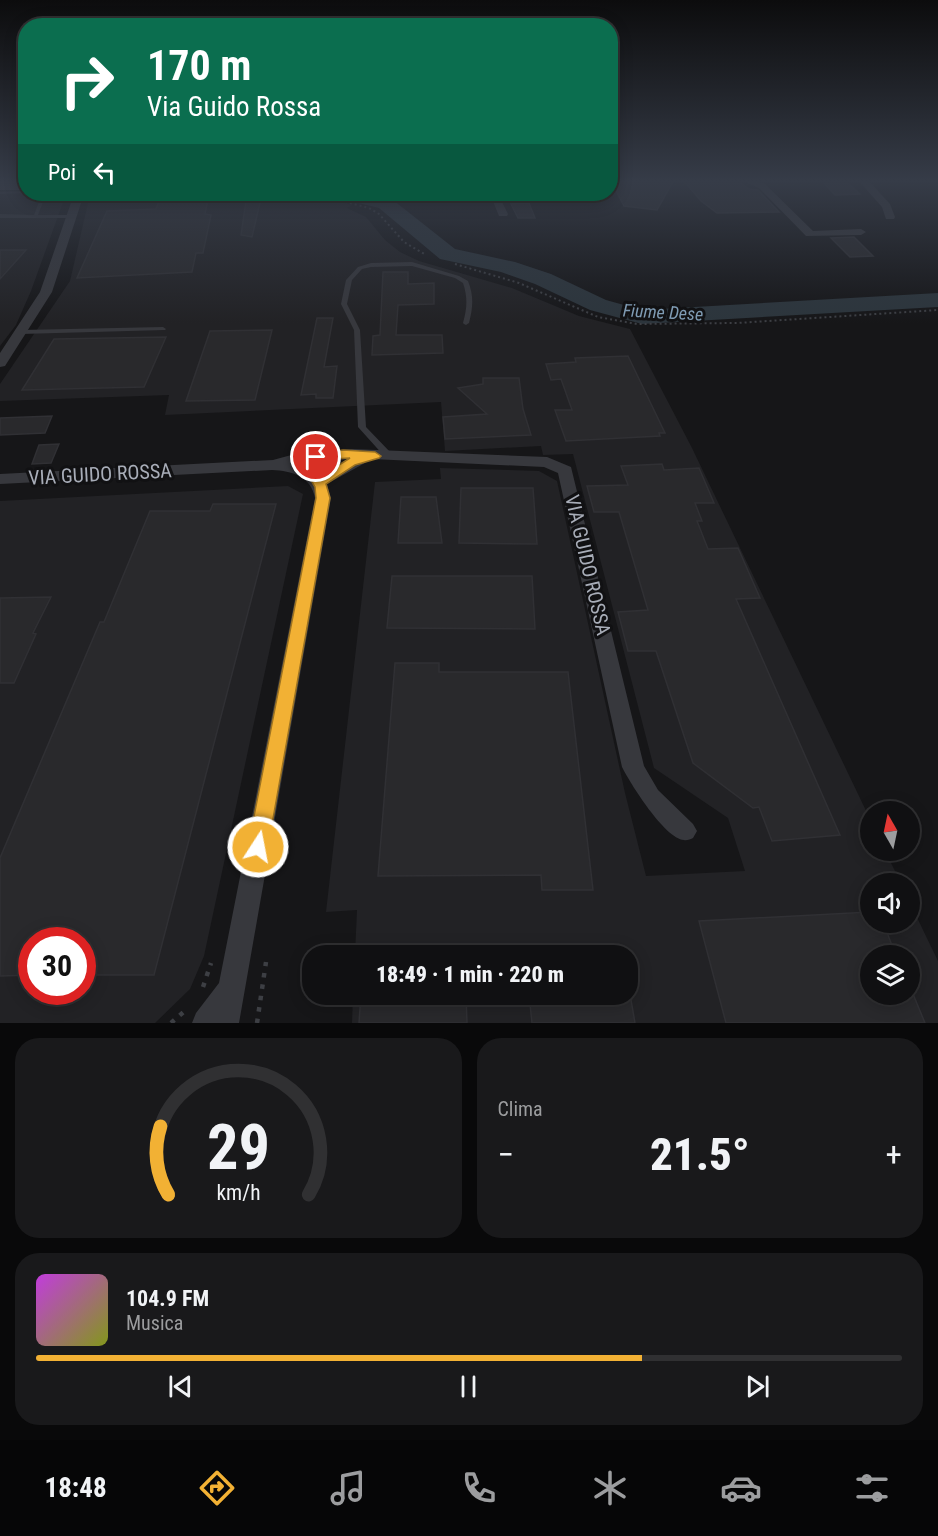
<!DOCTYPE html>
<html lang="it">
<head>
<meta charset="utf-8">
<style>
	:root { --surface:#101012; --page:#19191b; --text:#f1f3f6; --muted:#9c9d9f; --line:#303032; --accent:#f2b134 }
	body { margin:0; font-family:"Roboto Condensed",sans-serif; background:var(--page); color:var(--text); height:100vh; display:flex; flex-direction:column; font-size:22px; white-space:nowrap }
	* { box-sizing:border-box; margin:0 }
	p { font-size:20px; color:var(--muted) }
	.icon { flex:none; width:33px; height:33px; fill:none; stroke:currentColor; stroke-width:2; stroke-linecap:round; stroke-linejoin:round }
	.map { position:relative; height:1023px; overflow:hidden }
	.sheet { display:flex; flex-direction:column; gap:15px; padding:15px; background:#09090a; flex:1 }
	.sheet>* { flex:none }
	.top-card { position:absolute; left:18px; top:18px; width:600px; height:183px; border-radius:24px; box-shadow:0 3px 15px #0003,0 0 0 2px var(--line); background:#0b6e4f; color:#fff; overflow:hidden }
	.needle { width:39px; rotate:351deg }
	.tools { position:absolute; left:860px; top:801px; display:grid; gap:12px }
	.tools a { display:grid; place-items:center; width:60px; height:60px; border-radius:50%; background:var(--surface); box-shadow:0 3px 15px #0003,0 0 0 2px var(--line); font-size:30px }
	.speed { position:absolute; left:18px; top:927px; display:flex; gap:12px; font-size:30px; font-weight:700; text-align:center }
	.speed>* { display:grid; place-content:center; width:78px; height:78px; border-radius:50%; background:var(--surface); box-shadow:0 3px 15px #0003,0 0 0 2px var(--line); line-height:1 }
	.speed .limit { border:9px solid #d22; background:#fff; color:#111 }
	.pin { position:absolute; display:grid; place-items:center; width:51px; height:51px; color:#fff; margin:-26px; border:3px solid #fff; border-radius:50%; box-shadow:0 2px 6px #0007 }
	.me { position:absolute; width:66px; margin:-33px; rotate:11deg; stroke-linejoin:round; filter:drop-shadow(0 0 4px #0008) }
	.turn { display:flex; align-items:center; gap:21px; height:126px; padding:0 30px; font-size:27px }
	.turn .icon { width:78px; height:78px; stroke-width:2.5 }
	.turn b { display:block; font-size:42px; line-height:51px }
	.then { display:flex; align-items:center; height:57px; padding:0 30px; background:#0003; gap:12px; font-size:22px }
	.big { font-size:45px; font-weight:800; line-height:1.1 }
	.sheet .widget { flex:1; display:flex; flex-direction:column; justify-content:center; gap:9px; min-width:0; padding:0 21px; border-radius:24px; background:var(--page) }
	.sheet .dial { align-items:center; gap:0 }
	.dial svg { height:156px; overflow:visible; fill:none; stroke:var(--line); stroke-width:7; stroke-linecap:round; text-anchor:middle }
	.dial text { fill:var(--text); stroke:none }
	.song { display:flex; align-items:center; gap:18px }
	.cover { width:72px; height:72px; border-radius:9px; background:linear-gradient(135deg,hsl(290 70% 55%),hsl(70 70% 35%)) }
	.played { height:6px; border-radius:3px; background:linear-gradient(90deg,var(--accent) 70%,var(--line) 70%) }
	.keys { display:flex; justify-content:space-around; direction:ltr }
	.heat { display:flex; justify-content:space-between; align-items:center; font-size:33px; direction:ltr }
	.sheet .tiles { flex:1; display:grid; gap:15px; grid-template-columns:1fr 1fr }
	.widget:last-child { grid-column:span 2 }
	.trip { position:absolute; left:302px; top:945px; width:336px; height:60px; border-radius:24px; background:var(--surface); box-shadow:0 3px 15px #0003,0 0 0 2px var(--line); font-weight:800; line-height:60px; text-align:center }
	.menu { display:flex; height:96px; justify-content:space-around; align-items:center; background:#060607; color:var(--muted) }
	.menu .icon { width:42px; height:42px }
	.menu .current { color:var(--accent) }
	.menu b { font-size:27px; color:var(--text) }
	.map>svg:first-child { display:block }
	.built { fill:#222225; fill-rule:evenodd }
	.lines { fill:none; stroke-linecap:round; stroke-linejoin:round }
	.river { fill:#2c353c; fill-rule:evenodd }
	.building { fill:#29292c; stroke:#303034; stroke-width:1.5 }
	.path-far1 { stroke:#3d3f44; stroke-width:2; stroke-dasharray:2 3; stroke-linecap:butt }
	.path { stroke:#3d3f44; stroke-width:4.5; stroke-dasharray:4.5 7; stroke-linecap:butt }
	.service { fill:#37383d; fill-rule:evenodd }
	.minor { fill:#37383d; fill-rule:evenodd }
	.secondary { fill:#45474d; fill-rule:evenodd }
	.route { fill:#f2b134; stroke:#9d7322; stroke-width:1.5 }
	.labels { text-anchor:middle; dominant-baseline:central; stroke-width:6; stroke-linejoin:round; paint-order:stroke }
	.far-water-label { font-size:18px; font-style:italic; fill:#7f9bb3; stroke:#111113 }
	.street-label { font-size:20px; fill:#a8adb8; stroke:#111113 }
</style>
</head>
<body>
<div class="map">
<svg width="938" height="1023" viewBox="0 0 938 1023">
	<rect width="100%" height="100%" fill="#161618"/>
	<!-- built -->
	<path class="built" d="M0 191 66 194 31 291 16 325 0 346Z
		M94 194H310L352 205 347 208 366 217 385 240 400 252 419 261 512 288 579 316 630 329 692 448 870 819V850L885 851 901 883 870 884V922H909V901L938 961V1023H352L353 995 627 994V956L355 955 357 910 326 912 375 482 441 479 440 468 539 471 557 481 625 793 646 876 745 871 728 818 654 768 573 454 543 455 541 446 445 451 441 402 165 415 169 395 0 401V384L70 281 88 203ZM870 956H909V994H870Z
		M288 486 303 494 204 956 190 989 155 1023H0V501ZM32 940H82V992H32Z"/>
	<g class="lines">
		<!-- river -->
		<path class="river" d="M335 194H367L393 200 455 249 515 262 551 274 606 300 642 310 938 293V307L642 324 590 310 535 284 501 272 440 259 379 208 338 198Z"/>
	</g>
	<!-- building -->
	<path class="building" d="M674 180 657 210 624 206 612 183Z
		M683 180 739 182 749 189 758 190 779 212 717 213 701 201Z
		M845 180 860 194 835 195 822 181Z
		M247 194H262L252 237 241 235Z
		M208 199 205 214 211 215 203 253H196L192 272 77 278 107 211 156 209 159 201Z
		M529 203 535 218H518L511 204Z
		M854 237 873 256 850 257 831 238Z
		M0 250H26L0 279Z
		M383 272H408V284L434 283V304L398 305 396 335H442L443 353 372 355 373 336 380 335Z
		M317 318H333L324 367 337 366 333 398H316V394L301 395Z
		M272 330 255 400 186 401 210 331Z
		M166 337 144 387 22 390 54 339Z
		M628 356 665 433H659L660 436 566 441 555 410H572L561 379 551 380 546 364 576 362 575 358Z
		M483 378H519L523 409 531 435 445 439 443 417 487 414 458 388 483 384Z
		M52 416 45 433 0 435V418Z
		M59 444 51 463 32 464 39 445Z
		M662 464 664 470 699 468 714 503H695L702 521H697L708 549 738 548 760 598 736 599 840 835 772 841 759 807 753 808 693 763 656 651H628L618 612 648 610 619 512H594L587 486 628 485 621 466Z
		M461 488H533L537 544 459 543Z
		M401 497H436L442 543H398Z
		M213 504H276L154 975H82V940H32V975L0 976V858L100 622H104L150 511H210Z
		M392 576H532L535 629 387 628Z
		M51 597 33 633 36 634 14 683H0V598Z
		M395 663H439V672H568L593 890H542L541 875 378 876Z
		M870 912V922H883L896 956H870V994H913L925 1023H726L699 921Z
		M361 994H466L467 1023H359Z
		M529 994H630L635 1023H532Z"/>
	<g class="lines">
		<!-- path-far1 -->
		<path class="path-far1" d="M316 194 369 208 379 214 404 242 426 255
			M455 264 519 283 598 317 637 324 737 323 938 310"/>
		<!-- path -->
		<path class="path" d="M203 987 211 963
			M171 1023 187 1009
			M257 1023 266 962"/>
		<!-- service -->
		<path class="service" d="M26 191V193L0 194V192Z
			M42 194H46L38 215H70L72 216V218H0V214L34 215Z
			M412 262 459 276 468 281C474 296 473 307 469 323L466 325 464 324 463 323C467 308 468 298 463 283L455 278 412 266 371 267 362 269 352 280 347 304 360 330 366 427 391 453 392 455 388 457H385L358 427 354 330 341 304 346 280 358 267 371 263Z
			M163 327 166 329 165 330 21 334 18 332 21 330Z"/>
		<!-- minor -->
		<path class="minor" d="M740 180H754L765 184 813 231 861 229 866 232 861 235 806 236 759 188Z
			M858 180H868L890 204 895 217 894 219H886L882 207Z
			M74 194H84L52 292 5 366 0 367V353L40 292Z
			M490 194H498L508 214 507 216H499Z
			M352 449 547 457 571 467 644 766 658 790 693 824 697 831 693 838C691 839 686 841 684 840 665 839 630 783 622 767L558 473 544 467 372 459 327 484 331 498 239 1023H192L196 1013 219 983 315 498C311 476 292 471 272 470L0 484V474L273 460 295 454ZM349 459 320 476 311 469 295 464Z"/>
		<!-- secondary -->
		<path class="secondary" d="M0 182H26V190H0Z"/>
	</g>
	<!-- sky -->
	<linearGradient id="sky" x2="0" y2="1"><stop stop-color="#0c0c0d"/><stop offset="0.56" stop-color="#363c48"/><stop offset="1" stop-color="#363c48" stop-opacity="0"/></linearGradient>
	<rect width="938" height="323" fill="url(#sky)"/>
	<!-- route -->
	<path class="route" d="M343 450 375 452 381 456 379 458 355 465 326 484 330 498 268 847 265 853 258 855 251 853 248 847 316 498 315 487 312 482 350 458 316 460 309 457 316 453Z"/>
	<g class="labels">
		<!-- far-water labels -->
		<g class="far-water-label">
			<text transform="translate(663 312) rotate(3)">Fiume Dese</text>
		</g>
		<!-- street labels -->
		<g class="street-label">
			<text transform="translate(100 474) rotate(-3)">VIA GUIDO ROSSA</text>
			<text transform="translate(588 565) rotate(77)">VIA GUIDO ROSSA</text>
		</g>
	</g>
</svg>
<div class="tools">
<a><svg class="needle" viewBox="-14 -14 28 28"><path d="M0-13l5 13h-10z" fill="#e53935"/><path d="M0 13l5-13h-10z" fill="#9c9d9f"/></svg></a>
<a><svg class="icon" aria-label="sound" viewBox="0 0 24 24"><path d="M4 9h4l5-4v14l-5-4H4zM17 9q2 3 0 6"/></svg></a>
<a><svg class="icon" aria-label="layers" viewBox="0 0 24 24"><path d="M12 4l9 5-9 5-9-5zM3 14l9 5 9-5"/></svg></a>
</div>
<div class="speed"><div class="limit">30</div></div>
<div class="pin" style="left:316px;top:457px;background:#d93025"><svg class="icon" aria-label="arrive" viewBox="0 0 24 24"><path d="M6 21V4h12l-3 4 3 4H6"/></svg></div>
<svg class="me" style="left:258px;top:847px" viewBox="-20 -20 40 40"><circle r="17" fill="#f2b134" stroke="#fff" stroke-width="3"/><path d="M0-11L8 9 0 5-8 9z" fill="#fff"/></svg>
<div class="trip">18:49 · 1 min · 220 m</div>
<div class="top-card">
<div class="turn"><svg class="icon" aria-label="right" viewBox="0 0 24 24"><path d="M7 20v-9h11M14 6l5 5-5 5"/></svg><div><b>170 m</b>Via Guido Rossa</div></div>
<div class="then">Poi<svg class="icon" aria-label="left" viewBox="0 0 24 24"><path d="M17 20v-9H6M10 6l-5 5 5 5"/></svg></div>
</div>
</div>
<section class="sheet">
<div class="tiles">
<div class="widget dial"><svg viewBox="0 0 100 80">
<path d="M14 69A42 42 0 1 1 86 69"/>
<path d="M14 69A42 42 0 0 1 10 34" stroke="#f2b134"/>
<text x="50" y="56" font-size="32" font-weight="700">29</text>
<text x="50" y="72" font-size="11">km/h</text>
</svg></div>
<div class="widget"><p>Clima</p>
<div class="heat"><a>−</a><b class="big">21.5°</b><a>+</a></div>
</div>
<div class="widget">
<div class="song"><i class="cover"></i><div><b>104.9 FM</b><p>Musica</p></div></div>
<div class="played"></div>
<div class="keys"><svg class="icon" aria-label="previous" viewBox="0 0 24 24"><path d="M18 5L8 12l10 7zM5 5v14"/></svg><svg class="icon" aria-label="pause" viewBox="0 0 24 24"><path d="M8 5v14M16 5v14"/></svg><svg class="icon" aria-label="next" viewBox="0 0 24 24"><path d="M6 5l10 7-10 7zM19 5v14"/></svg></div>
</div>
</div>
</section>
<nav class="menu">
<b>18:48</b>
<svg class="icon current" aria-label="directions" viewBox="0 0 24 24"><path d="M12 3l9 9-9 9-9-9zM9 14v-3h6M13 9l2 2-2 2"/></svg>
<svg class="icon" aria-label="music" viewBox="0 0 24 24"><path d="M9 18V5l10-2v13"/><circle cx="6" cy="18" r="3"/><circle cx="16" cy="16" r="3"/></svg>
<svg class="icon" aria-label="phone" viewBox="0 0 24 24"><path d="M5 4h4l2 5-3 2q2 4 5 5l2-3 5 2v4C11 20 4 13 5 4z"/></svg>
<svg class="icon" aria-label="climate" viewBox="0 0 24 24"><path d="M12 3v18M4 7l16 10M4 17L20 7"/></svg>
<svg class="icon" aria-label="car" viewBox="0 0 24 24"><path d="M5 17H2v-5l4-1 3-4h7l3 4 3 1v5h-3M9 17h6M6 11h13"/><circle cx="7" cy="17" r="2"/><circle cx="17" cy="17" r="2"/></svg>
<svg class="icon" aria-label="filters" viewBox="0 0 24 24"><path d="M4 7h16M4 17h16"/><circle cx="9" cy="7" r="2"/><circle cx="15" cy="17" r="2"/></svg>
</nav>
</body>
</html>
